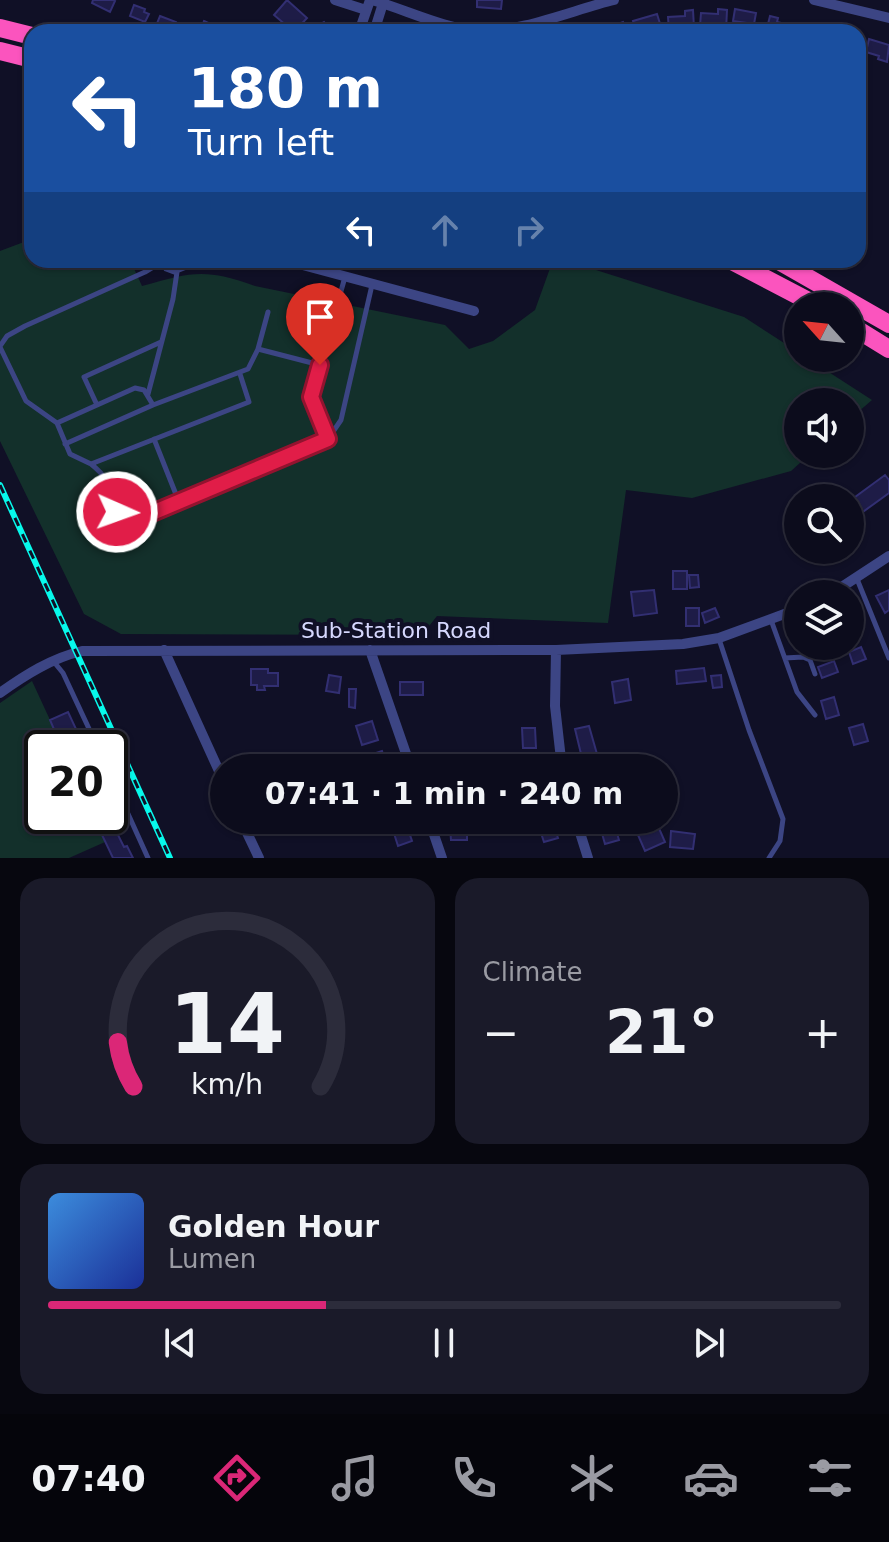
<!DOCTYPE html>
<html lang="en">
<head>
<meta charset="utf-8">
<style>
	:root { --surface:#0c0c1c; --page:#1a1a29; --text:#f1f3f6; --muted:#9a9ba3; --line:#2c2c3b; --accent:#db2777 }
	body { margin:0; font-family:"DejaVu Sans",sans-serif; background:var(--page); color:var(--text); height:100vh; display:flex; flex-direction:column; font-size:30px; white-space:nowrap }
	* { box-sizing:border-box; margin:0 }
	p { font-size:26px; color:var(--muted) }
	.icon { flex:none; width:44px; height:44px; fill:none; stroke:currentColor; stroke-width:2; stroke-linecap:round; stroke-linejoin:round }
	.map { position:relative; height:858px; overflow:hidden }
	.drawer { display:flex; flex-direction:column; gap:20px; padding:20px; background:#07070f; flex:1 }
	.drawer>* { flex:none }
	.guide { position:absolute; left:24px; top:24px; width:842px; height:244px; border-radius:24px; box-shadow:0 2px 6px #0004,0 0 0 2px var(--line); background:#1a4fa0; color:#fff; overflow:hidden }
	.needle { width:52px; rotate:297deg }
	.controls { position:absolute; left:784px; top:292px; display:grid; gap:16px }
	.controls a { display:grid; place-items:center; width:80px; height:80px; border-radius:50%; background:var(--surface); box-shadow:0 2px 6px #0004,0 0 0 2px var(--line); font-size:40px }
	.speed { position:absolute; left:24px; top:730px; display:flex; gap:16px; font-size:40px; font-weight:700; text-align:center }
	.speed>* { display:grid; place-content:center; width:104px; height:104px; border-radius:50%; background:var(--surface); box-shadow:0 2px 6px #0004,0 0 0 2px var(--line); line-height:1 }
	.speed .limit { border:4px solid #111; border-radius:12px; background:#fff; color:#111 }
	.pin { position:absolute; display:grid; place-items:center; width:68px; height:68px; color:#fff; margin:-82px -34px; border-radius:50% 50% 50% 0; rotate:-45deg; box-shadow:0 0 8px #0007 }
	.pin .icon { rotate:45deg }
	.me { position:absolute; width:88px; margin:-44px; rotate:92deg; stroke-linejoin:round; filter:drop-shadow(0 0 6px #0008) }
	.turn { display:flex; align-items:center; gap:28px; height:168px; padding:0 32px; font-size:36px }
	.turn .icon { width:104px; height:104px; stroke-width:2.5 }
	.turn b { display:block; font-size:56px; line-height:68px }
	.lanes { display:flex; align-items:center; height:76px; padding:0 32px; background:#0003; justify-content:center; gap:40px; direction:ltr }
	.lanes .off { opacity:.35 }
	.big { font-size:60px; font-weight:700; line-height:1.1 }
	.drawer .widget { flex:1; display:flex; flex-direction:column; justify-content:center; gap:12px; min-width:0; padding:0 28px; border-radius:24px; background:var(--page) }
	.drawer .dial { align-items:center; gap:0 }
	.dial svg { height:208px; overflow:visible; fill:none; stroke:var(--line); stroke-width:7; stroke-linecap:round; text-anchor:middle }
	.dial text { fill:var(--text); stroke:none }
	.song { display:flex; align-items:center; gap:24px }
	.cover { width:96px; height:96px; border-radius:12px; background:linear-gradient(135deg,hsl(210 70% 55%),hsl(230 70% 35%)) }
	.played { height:8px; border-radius:4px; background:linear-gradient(90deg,var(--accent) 35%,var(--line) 35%) }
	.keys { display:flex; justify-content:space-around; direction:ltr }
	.heat { display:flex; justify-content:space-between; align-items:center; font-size:44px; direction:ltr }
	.drawer .tiles { flex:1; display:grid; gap:20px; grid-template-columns:1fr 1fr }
	.widget:last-child { grid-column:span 2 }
	.trip { position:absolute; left:210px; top:754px; width:468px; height:80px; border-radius:40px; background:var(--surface); box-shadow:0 2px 6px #0004,0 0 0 2px var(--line); font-weight:700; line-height:80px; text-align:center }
	.menu { display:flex; height:128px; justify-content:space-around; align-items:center; background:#05050b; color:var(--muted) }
	.menu .icon { width:56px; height:56px }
	.menu .active { color:var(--accent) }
	.menu b { font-size:36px; color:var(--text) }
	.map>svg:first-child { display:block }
	.green { fill:#13302b }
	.building { fill:#1e1c47; stroke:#322f72; stroke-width:2 }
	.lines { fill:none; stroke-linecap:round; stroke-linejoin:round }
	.lane { stroke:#3c4584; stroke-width:5 }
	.street { stroke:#3c4584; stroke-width:10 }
	.highway { stroke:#fb54be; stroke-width:18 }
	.rail-casing { stroke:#07f9eb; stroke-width:6 }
	.rail { stroke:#101026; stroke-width:3; stroke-dasharray:9; stroke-linecap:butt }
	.route-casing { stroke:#92132f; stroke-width:20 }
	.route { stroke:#e11d48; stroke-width:14 }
	.labels { text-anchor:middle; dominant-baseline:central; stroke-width:8; stroke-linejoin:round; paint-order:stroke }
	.street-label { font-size:22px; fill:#d6d8fe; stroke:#101026 }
</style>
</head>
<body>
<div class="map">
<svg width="889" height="858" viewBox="0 0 889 858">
	<rect width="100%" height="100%" fill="#101026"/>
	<!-- green -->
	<path class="green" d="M32 239V260H130L142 286C192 272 205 268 255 286L445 325 469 349 493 341 535 310 553 260H576L596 270 744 317 798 352V358H807L872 400 850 419V402H798V454H810L791 471 692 498 626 490 608 623 437 616 422 635 121 634 84 614 0 441V251Z
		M32 681 63 748H42V816H94L105 842 69 858H0V703Z"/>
	<!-- building -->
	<path class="building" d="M93 0H113L115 1 110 12 92 3Z
		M287 0 307 18 294 32 274 15Z
		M477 0H502L501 9 477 7Z
		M134 5 145 9 144 12 149 14 145 22 130 16Z
		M718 9 727 10 726 31 700 26 701 13 718 14Z
		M735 9 756 13 754 24 733 21Z
		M693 10 694 28 669 32 668 17 685 16V11Z
		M657 14 662 30 636 32 633 21Z
		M160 16 176 22 173 32 156 26Z
		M770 16 778 18 777 22 794 26 792 32H766Z
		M204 21 213 25 210 32H192L194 27 201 29Z
		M324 22 330 32H313L311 29Z
		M623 22 626 32H602L601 30Z
		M869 39 889 45 887 62 878 59 879 56 866 52Z
		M885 475 889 480V493L860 514 851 500Z
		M673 571H687V589H673Z
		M689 575H698L699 587 690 588Z
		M654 590 657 613 634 616 631 592Z
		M889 590V610L885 613 876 596Z
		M686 608H699V626H686Z
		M715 608 719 617 705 623 702 613Z
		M805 646H830V647L810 656Z
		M861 647 866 659 853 664 849 652Z
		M834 661 838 672 822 678 818 667Z
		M704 668 706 681 677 684 676 671Z
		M251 669H268V673H278V686H264L265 690H257V685H251Z
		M329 675 341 677 339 693 326 691Z
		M721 675 722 687 713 688 711 676Z
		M628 679 631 700 615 703 612 682Z
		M400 682H423V695H400Z
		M349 689H356L355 708 349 707Z
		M834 697 839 715 826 719 821 701Z
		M68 712 76 729 72 731 80 748H62L50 720Z
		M372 721 378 740 362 745 356 726Z
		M863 724 868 741 854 745 849 728Z
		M589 726 597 754 582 758 575 729Z
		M522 728H535L536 748H523Z
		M382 751 387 768H371L367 756Z
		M539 754 541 768H526L524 756Z
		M112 807 120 824 114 827 124 847 127 846 133 858H113L93 816H110Z
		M405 820 412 841 398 846 391 824Z
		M468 820H488V824L468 826Z
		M552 820 558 838 544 842 538 824Z
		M613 820 619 840 605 844 599 823Z
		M658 826 665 842 645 851 638 835Z
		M450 827H467V840H451Z
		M671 831 695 834 693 849 670 847Z"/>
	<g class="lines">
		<!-- lane -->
		<path class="lane" d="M163 261 166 269 174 272 184 268 187 260
			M0 346 7 336 25 326 145 272 163 261
			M0 347 26 401 57 423 70 454 91 464 249 402 240 374
			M258 349 268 312
			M148 394 173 299 177 272
			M97 405 84 377 161 342
			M57 423 135 388 144 390 153 405 248 369 258 349 320 365
			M154 439 179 502
			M328 439 311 397 345 277
			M65 444 153 405
			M91 464C119 486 106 499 125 521H133L328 439 341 420 372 285
			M857 579 889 658
			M771 620 797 692 815 715
			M719 639 749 730 783 819 780 841 769 858
			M785 658 803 657 810 660 815 674
			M54 662 63 673 98 748
			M110 774 148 858"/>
		<!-- street -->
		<path class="street" d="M335 0 366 10
			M372 0C407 10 444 29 480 31 519 33 576 9 614 0
			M814 0 889 18
			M359 32 370 0
			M374 32 384 0
			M284 260 474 311
			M831 594 889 556
			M164 650 224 782
			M370 650 411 768
			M556 650 555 706 562 768
			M0 693C25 675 52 658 82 651L556 650 683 644 719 638 798 609
			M241 820 259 858
			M429 820 442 858
			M576 820 588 858"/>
		<!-- highway -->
		<path class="highway" d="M0 28 32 36
			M0 51 32 59
			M730 260 818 306
			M777 260 889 324
			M850 325 889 349"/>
		<defs>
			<path id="rail" d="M0 485 170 858"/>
		</defs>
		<!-- rail casing -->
		<use href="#rail" class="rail-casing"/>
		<!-- rail -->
		<use href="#rail" class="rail"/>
	</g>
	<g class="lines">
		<defs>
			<path id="route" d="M117 512 125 521H133L328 439 311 397 320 365"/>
		</defs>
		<!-- route casing -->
		<use href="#route" class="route-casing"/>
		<!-- route -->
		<use href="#route" class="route"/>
	</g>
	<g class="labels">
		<!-- street labels -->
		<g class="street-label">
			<text x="396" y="630">Sub-Station Road</text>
		</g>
	</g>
</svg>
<div class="controls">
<a><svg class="needle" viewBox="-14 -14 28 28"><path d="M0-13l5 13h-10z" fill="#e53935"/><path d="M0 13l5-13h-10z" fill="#9a9ba3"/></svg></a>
<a><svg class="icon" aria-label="sound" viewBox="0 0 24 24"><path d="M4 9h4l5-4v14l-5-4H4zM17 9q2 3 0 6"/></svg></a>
<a><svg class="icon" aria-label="search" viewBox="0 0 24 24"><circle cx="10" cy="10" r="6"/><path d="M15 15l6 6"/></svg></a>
<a><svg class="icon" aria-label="layers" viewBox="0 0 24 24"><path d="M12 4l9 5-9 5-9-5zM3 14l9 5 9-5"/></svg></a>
</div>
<div class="speed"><div class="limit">20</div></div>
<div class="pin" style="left:320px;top:365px;background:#d93025"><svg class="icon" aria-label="arrive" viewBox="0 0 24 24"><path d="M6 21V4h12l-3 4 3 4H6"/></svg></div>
<svg class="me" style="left:117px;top:512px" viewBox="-20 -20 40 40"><circle r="17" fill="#e11d48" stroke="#fff" stroke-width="3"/><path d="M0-11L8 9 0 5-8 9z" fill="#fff"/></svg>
<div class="trip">07:41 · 1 min · 240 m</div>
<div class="guide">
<div class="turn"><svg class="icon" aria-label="left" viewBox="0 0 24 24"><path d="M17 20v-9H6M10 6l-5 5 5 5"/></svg><div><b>180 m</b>Turn left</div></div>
<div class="lanes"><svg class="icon" aria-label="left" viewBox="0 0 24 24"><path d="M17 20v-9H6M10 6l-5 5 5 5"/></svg><svg class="icon off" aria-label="ahead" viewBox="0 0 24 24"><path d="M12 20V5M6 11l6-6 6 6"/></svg><svg class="icon off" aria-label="right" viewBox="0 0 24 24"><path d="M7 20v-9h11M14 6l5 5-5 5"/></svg></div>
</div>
</div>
<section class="drawer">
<div class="tiles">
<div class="widget dial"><svg viewBox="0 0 100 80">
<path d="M14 69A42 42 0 1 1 86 69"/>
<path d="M14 69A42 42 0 0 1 8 52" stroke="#db2777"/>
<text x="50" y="56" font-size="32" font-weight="700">14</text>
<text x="50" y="72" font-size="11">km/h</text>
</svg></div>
<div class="widget"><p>Climate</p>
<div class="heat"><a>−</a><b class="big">21°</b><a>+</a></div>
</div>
<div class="widget">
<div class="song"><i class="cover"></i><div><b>Golden Hour</b><p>Lumen</p></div></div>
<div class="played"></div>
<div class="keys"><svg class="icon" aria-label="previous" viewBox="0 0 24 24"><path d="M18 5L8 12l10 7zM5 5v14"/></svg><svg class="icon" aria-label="pause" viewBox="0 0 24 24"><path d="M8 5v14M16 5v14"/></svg><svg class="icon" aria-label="next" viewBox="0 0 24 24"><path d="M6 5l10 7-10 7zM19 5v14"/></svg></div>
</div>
</div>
</section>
<nav class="menu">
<b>07:40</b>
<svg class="icon active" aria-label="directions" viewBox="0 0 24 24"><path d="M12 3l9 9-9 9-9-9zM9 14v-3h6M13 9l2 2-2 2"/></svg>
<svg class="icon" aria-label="music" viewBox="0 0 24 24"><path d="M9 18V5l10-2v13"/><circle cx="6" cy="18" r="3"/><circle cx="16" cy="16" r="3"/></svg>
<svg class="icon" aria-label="phone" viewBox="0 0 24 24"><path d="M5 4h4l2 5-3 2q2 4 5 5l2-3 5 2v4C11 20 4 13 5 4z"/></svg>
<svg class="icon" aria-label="climate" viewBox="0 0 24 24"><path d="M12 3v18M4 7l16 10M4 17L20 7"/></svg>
<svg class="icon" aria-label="car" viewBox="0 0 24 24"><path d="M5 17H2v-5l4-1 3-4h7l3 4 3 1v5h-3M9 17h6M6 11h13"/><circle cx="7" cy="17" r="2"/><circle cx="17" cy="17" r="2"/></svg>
<svg class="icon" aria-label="filters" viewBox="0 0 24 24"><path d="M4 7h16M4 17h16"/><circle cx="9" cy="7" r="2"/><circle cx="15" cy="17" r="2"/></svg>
</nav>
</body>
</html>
